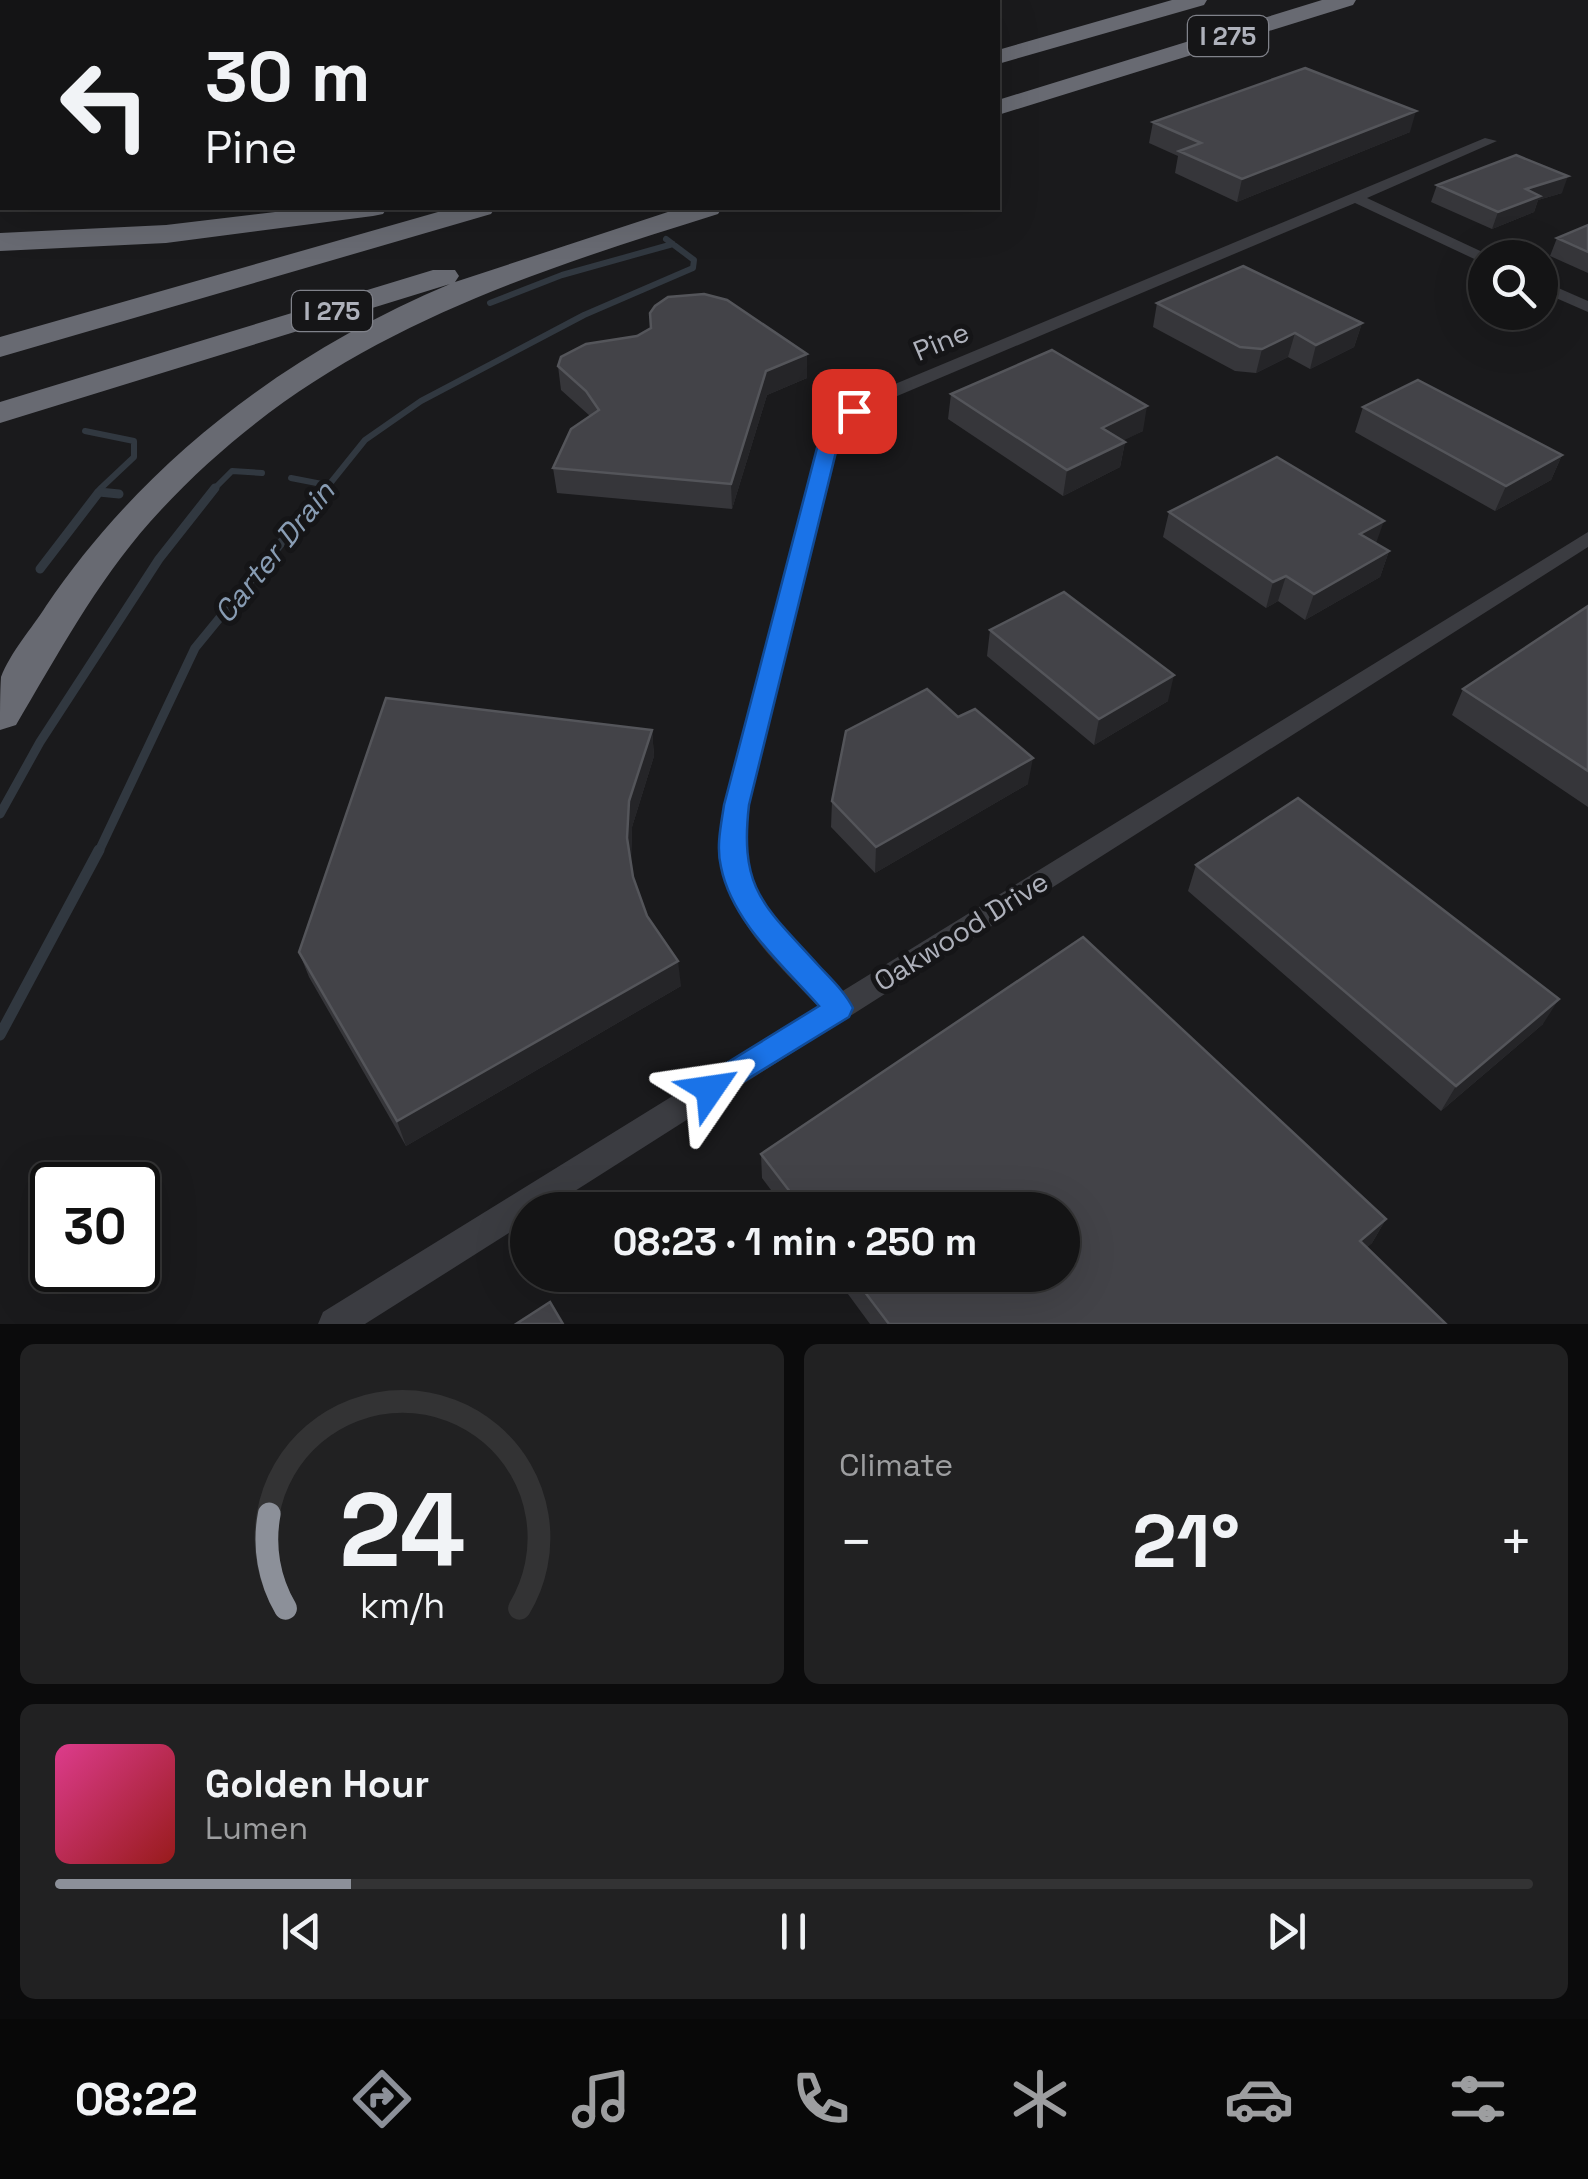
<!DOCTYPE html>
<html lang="en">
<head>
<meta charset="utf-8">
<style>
	:root { --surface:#141415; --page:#212122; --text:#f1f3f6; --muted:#9d9ea0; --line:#333334; --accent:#8c9099 }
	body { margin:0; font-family:"Space Grotesk",sans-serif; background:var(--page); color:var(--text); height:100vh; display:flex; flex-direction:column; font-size:38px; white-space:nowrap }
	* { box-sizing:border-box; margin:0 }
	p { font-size:32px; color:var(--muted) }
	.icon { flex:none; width:55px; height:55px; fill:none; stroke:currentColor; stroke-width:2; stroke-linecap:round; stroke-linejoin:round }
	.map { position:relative; height:1324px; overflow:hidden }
	.details { display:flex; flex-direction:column; gap:20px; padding:20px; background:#0b0b0c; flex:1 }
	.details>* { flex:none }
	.guide { position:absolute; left:0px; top:0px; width:1000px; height:210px; box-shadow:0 10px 40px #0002,0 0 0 2px var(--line); background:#141415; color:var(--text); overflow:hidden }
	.buttons { position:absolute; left:1468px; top:240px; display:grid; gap:20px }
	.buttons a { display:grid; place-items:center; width:90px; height:90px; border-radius:50%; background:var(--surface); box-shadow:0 10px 40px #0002,0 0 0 2px var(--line); font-size:50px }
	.speed { position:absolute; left:30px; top:1162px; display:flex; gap:20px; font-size:50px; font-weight:700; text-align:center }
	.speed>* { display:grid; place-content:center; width:130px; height:130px; border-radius:50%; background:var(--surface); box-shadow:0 10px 40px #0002,0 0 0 2px var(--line); line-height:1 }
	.speed .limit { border:5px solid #111; border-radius:15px; background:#fff; color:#111 }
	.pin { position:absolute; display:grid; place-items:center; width:85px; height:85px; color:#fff; margin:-42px; border-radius:20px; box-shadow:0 5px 15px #0006 }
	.me { position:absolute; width:110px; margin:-55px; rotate:58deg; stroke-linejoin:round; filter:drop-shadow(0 0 8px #0008) }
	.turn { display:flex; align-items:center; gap:35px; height:210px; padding:0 40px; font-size:45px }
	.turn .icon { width:130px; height:130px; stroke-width:2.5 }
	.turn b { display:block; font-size:70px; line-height:85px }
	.big { font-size:75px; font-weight:600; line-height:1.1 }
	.details .widget { flex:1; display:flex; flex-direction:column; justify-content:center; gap:15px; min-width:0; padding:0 35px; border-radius:15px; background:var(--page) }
	.details .dial { align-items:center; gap:0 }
	.dial svg { height:260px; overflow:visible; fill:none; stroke:var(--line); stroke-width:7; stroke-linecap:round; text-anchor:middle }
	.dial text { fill:var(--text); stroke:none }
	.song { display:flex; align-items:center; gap:30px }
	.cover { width:120px; height:120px; border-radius:15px; background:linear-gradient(135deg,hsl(330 70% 55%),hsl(0 70% 35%)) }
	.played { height:10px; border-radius:5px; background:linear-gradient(90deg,var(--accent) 20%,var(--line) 20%) }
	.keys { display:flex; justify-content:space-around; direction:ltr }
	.heat { display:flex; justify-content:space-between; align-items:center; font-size:55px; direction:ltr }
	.details .tiles { flex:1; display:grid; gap:20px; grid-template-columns:1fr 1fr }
	.widget:last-child { grid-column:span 2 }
	.trip { position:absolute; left:510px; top:1192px; width:570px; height:100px; border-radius:50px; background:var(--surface); box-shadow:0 10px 40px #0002,0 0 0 2px var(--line); font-weight:600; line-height:100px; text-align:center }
	.menu { display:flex; height:160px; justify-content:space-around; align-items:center; background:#080808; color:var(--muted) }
	.menu .icon { width:70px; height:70px }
	.menu .selected { color:var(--accent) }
	.menu b { font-size:45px; color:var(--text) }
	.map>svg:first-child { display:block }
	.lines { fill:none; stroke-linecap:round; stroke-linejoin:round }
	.stream-far2 { stroke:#313840; stroke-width:6 }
	.stream-far1 { stroke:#313840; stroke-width:9 }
	.stream { stroke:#313840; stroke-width:11 }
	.minor { fill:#3b3c41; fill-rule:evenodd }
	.motorway { fill:#686a72; fill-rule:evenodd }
	.wall { fill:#36363a }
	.shaded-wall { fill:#252528 }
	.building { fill:#434348; stroke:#54555a; stroke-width:2.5 }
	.route { fill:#1a73e8; stroke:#114b97; stroke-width:2.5 }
	.labels { text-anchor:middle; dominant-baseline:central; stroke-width:10; stroke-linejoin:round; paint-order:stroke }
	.shield { fill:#151517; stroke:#80828a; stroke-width:2.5 }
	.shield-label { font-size:25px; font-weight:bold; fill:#aeb1bb }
	.street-label { font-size:28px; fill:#aeb1bb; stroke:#151517 }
	.water-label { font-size:30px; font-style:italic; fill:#889cb3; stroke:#151517 }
</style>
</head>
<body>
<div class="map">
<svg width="1588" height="1324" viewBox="0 0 1588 1324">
	<rect width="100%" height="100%" fill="#1a1a1c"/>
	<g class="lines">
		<!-- stream-far2 -->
		<path class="stream-far2" d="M490 303 562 275 673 244
			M85 431 134 441V457L100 489
			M291 478 327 485
			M212 491 232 471 262 473
			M324 491 365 440 421 401 584 315 693 268 694 260 666 239"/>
		<!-- stream-far1 -->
		<path class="stream-far1" d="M40 569 99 492 119 494
			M0 814 40 742 159 559 215 488
			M98 853 195 648 326 488"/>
		<!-- stream -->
		<path class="stream" d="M0 1035 99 850"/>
		<!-- minor -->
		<path class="minor" d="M1485 138 1497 141 1367 198 1491 256 1485 258V264L1355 203 883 402 850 423 836 449 749 805C736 900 779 930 841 992L1588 532V547L545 1210H528V1221L365 1324H318L323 1312 818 1006C755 941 709 902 725 805L818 449 836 416 871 394Z
			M1540 280 1588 301V312L1540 291Z"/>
		<!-- motorway -->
		<path class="motorway" d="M1172 0H1207L1204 5 998 64V50Z
			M1322 0H1356L1353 5 998 115V100Z
			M309 208H387L383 214 373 216 166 243 0 251V233L166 225Z
			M452 208H495L491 214 0 357V337Z
			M680 208H722L718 214C500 282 308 345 150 522 96 583 57 656 16 725L0 730C0 714 0 691 1 677 10 653 32 628 46 606 145 460 288 352 450 284L0 423V402L433 270H455L459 276 455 282Z"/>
	</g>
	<!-- wall -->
	<path class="wall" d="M1153 122 1410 132 1237 202 1175 173 1178 156 1149 143Z
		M1437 185 1562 193 1538 200 1534 212 1492 229 1431 202Z
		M1588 225V273L1550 256 1557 238Z
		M1157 303 1362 323 1354 347 1310 369 1288 357 1256 373 1235 371 1153 327Z
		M651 328 807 378 767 395 732 509 557 493 553 468 590 416 561 390 558 366 637 336Z
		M951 394 1143 431 1123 440 1125 442 1120 467 1063 496 948 419Z
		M1363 407 1562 455 1551 480 1495 511 1355 432Z
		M1169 512 1376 543 1389 551 1380 577 1305 620 1278 601 1266 608 1163 537Z
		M1588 606V807L1452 715 1463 689Z
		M990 630 1168 701 1094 745 987 656Z
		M652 730 654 756 632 827 631 860 633 877 647 916 681 986 406 1146 309 977 299 952Z
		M1028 784 875 873 831 827 832 801Z
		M1196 865 1543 1024 1441 1111 1188 891Z
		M761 1154 1386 1219 1372 1243 1367 1247 1446 1324H870L834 1275H1062V1210H786L762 1178Z"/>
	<!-- shaded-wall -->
	<path class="shaded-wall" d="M1416 111 1410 132 1237 202 1242 179Z
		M1568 176 1562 193 1538 200 1534 212 1492 229 1498 212 1526 189Z
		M1362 323 1354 347 1310 369 1316 345Z
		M1295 333 1288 357 1256 373 1262 349Z
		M807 354V378L767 395 732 509 731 484 766 371Z
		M1147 406 1143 431 1098 453 1102 428Z
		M1125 442 1120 467 1063 496 1067 470Z
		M1562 455 1551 480 1495 511 1506 486Z
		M1384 521 1375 546 1360 534Z
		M1389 551 1380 577 1305 620 1314 594Z
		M1286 576 1278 601 1266 608 1273 582Z
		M1174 675 1168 701 1094 745 1099 719Z
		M652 730 654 756 632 827 631 864 627 838 629 801Z
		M1033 758 1028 784 875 873 876 847Z
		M678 961 681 986 406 1146 397 1121Z
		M1559 999 1543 1024 1441 1111 1456 1086Z
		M1386 1219 1372 1243 1347 1264 1360 1241Z"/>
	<!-- building -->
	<path class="building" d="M1305 68 1416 111 1242 179 1179 151 1201 143 1153 122Z
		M1516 155 1568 176 1526 189 1540 196 1498 212 1437 185Z
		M1588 225V252L1557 238Z
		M1243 266 1362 323 1316 345 1295 333 1262 349 1240 347 1157 303Z
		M704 294 727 300 807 354 766 371 731 484 553 468 571 429 599 410 586 391 558 366 561 357 586 344 637 336 651 328 650 313 655 306 668 297Z
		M1052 350 1147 406 1102 428 1125 442 1067 470 951 394Z
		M1418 380 1562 455 1506 486 1363 407Z
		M1277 457 1384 521 1360 534 1389 551 1314 594 1286 576 1273 582 1169 512Z
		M1064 592 1174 675 1099 719 990 630Z
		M1588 606V771L1463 689Z
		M927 689 958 717 975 709 1033 758 876 847 832 801 846 731Z
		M386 698 652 730 629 801 627 838 633 877 647 916 678 961 397 1121 299 952Z
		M1298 798 1559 999 1456 1086 1196 865Z
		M1083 937 1386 1219 1360 1241 1446 1324H889L852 1275H1062V1210H804L761 1154Z
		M550 1302 563 1324H516Z"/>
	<!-- route -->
	<path class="route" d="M854 406 863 411 843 434 837 448 749 805C739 891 765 906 819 966 831 979 845 992 853 1008L849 1017 710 1102 699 1098 695 1089 699 1080 819 1006C783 965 732 922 721 867 716 847 721 825 724 805L817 448 827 428Z"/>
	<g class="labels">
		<!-- shield labels -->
		<g class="shield">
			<rect x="1188" y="16" width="80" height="40" rx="8"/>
			<rect x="292" y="291" width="80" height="40" rx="8"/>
		</g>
		<g class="shield-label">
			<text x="1228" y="36">I 275</text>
			<text x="332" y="311">I 275</text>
		</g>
		<!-- street labels -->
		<g class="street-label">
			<text transform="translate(941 341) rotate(-23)">Pine</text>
			<text transform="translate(961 931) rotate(-32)">Oakwood Drive</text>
		</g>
		<!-- water labels -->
		<g class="water-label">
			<text transform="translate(274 552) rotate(-51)">Carter Drain</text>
		</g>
	</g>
</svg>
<div class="buttons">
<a><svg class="icon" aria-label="search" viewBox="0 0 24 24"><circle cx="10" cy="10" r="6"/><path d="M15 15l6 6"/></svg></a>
</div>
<div class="speed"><div class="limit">30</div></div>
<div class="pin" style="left:854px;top:411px;background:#d93025"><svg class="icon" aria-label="arrive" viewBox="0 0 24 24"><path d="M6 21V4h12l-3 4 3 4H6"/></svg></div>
<svg class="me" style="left:710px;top:1089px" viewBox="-20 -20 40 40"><path d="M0-17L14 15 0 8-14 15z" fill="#1a73e8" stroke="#fff" stroke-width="4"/></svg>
<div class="trip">08:23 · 1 min · 250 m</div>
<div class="guide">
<div class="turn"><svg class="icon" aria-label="left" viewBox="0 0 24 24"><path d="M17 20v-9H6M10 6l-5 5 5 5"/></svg><div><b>30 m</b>Pine</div></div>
</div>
</div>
<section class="details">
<div class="tiles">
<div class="widget dial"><svg viewBox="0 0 100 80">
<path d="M14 69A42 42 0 1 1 86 69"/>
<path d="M14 69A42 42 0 0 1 9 40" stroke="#8c9099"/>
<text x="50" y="56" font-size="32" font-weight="700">24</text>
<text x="50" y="72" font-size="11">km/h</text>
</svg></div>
<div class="widget"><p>Climate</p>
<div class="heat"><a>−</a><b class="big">21°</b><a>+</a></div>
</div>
<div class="widget">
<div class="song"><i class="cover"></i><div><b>Golden Hour</b><p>Lumen</p></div></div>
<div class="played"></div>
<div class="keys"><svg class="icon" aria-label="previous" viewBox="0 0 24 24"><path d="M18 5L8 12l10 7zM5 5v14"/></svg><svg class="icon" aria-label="pause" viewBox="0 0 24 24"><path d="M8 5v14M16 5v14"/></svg><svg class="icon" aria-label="next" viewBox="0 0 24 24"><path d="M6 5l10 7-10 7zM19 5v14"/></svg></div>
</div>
</div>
</section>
<nav class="menu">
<b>08:22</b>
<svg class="icon selected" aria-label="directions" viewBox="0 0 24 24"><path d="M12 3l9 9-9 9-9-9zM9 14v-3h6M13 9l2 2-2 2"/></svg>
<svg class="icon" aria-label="music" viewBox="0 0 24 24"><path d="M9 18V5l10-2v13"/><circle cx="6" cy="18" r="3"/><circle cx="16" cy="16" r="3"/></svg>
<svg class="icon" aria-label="phone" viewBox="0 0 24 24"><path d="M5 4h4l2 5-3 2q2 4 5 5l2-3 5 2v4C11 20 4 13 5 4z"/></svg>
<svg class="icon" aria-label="climate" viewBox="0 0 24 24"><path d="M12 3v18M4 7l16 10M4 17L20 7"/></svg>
<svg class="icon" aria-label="car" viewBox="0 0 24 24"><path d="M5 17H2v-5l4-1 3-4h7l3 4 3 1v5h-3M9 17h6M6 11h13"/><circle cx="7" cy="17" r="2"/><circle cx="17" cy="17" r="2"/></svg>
<svg class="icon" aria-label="filters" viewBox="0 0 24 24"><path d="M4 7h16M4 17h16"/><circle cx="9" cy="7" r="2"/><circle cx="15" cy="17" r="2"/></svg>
</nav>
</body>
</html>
